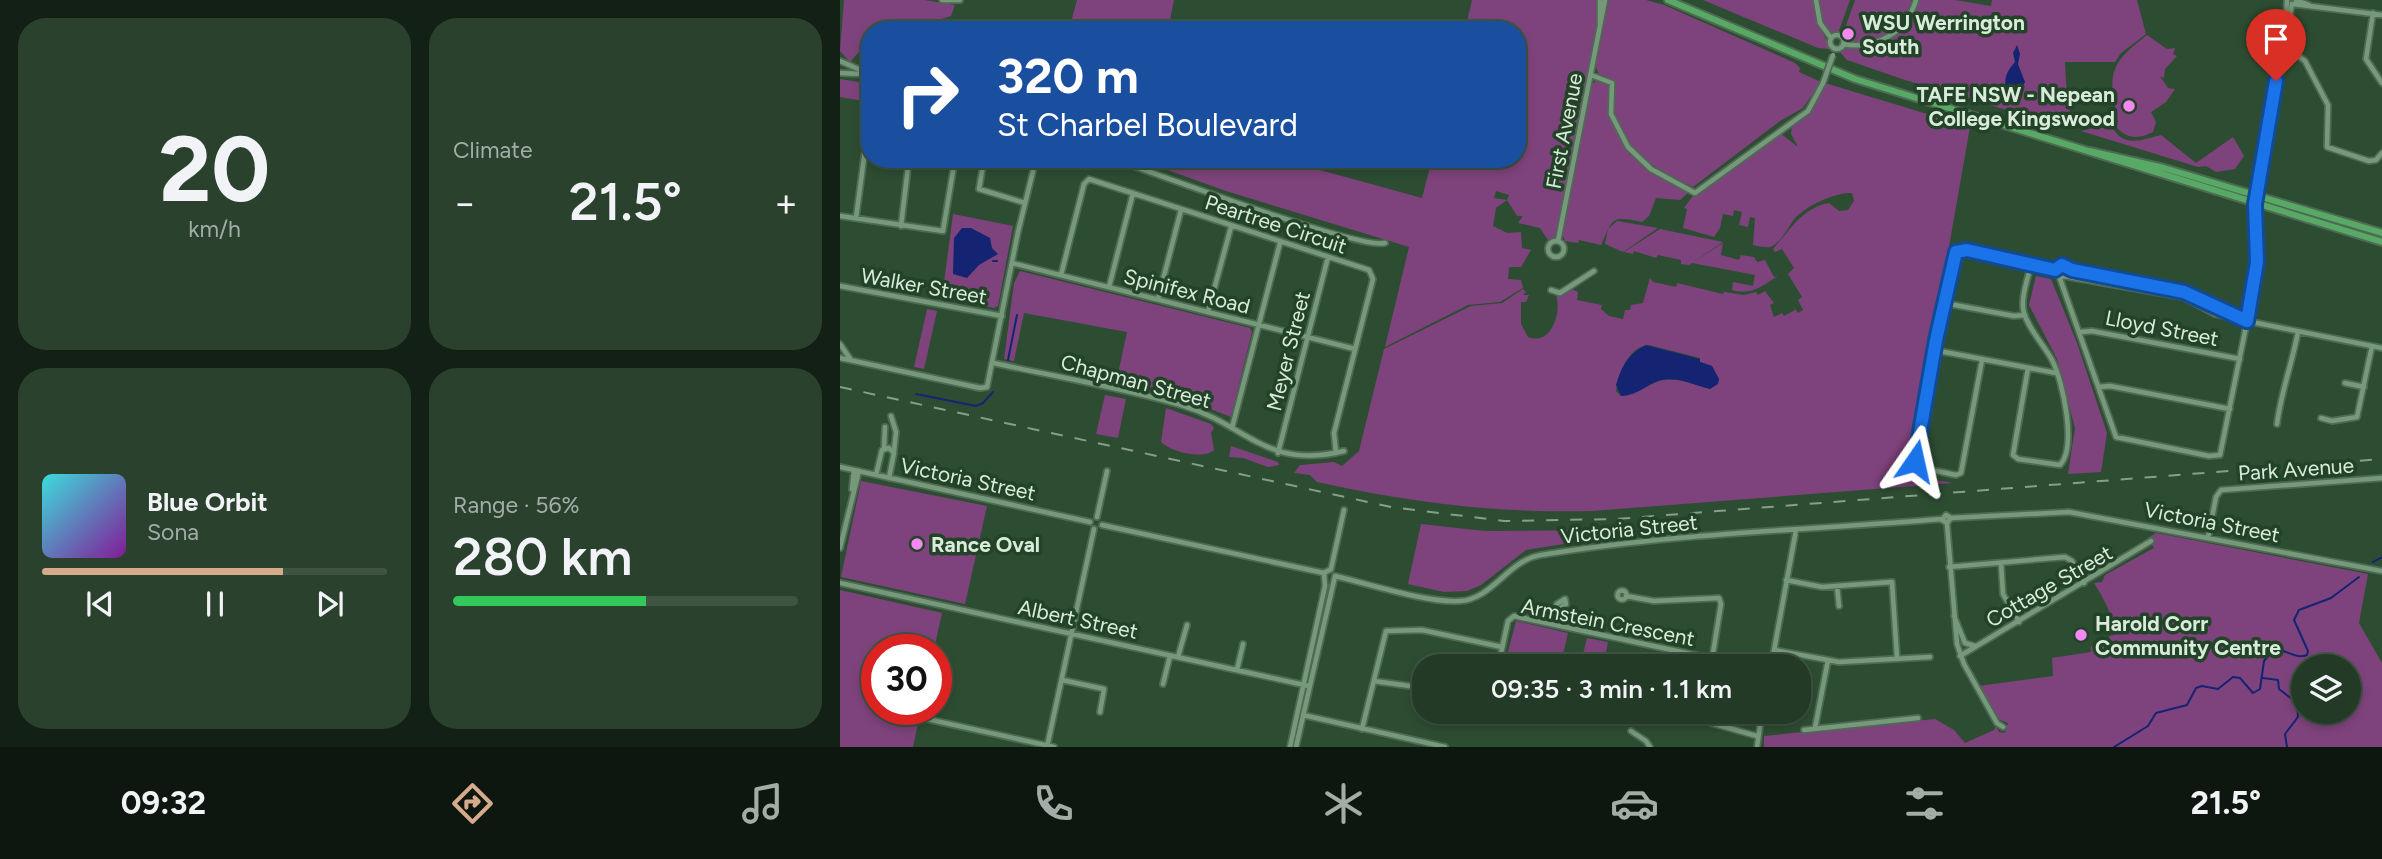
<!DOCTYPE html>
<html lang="en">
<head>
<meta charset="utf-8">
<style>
	:root { --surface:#223a26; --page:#2a412e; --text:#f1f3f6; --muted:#a2ada7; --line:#3f5443; --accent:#d6ab8b }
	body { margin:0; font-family:Figtree,sans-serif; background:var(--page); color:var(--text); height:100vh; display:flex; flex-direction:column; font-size:26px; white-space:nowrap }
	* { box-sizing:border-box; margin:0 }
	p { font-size:23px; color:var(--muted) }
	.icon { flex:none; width:38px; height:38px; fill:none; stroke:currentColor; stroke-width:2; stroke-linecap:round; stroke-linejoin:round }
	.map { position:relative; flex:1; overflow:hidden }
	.sheet { display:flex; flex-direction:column; gap:18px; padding:18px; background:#132015; width:840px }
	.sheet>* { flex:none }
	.guide { position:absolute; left:21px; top:21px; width:665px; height:147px; border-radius:28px; box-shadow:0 4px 10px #0003,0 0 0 2px var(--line); background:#1a4fa0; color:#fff; overflow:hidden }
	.tools { position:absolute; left:1451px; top:654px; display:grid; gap:14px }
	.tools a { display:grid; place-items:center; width:70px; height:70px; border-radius:50%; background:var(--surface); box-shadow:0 4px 10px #0003,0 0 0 2px var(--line); font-size:35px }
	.speed { position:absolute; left:21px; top:634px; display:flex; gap:14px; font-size:35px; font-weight:700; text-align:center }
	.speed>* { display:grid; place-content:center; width:91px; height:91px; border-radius:50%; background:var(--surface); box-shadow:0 4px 10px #0003,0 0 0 2px var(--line); line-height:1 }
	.speed .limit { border:10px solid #d22; background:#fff; color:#111 }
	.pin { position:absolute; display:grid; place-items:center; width:60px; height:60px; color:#fff; margin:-72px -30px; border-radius:50% 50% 50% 0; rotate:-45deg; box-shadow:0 0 7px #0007 }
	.pin .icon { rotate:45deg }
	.me { position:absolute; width:77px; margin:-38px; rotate:11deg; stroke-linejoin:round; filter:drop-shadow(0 0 5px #0008) }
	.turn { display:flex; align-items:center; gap:24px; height:147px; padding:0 21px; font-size:32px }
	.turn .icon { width:91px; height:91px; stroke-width:2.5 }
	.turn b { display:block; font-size:49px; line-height:60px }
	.big { font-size:52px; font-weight:600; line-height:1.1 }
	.sheet .tile { flex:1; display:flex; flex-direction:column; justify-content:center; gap:10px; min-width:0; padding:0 24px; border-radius:28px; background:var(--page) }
	.sheet .dial { align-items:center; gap:0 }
	.dial b { font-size:91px; line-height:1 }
	.song { display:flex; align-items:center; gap:21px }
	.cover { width:84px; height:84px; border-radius:10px; background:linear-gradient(135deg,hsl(180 70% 55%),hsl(290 70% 35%)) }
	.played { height:7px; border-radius:4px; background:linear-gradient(90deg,var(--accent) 70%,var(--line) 70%) }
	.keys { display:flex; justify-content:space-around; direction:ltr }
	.heat { display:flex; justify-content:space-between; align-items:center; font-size:38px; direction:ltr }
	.charge { height:10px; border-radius:5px; background:linear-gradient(90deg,#34c759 56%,var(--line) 0) }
	.sheet .tiles { flex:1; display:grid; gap:18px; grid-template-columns:repeat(2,1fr) }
	.trip { position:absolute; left:572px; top:654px; width:399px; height:70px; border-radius:28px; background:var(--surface); box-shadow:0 4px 10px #0003,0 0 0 2px var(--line); font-weight:600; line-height:70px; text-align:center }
	.tab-bar { display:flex; height:112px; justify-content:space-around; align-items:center; background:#0e170f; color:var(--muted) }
	.tab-bar .icon { width:49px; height:49px }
	.tab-bar .current { color:var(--accent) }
	.tab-bar b { font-size:32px; color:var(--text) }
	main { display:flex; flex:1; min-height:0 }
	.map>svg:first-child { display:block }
	.green { fill:#7e437c; fill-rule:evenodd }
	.water { fill:#142473 }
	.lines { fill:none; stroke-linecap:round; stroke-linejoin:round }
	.stream { stroke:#142473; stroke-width:2 }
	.minor-casing { stroke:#4e6a53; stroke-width:8 }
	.highway-casing { stroke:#4e6a53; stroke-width:10 }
	.minor { stroke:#77997b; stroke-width:4.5 }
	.highway { stroke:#57a965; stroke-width:6 }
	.rail { stroke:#859f89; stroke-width:2; stroke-dasharray:12 12; stroke-linecap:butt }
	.minor-bridge-casing { stroke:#4e6a53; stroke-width:8; stroke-linecap:butt }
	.minor-bridge { stroke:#77997b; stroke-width:4.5 }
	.route-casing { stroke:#114b97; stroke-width:18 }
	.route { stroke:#1a73e8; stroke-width:12 }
	.poi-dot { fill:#f389f1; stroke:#234328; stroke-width:2.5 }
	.labels { text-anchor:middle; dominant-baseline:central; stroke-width:7; stroke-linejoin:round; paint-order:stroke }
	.poi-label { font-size:21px; font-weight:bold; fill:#d9ecdb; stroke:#234328; text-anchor:start }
	.street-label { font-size:21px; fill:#d9ecdb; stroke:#234328 }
</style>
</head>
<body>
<main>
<section class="sheet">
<div class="tiles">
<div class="tile dial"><b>20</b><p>km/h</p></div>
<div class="tile"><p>Climate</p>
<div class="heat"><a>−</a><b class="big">21.5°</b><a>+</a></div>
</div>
<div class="tile">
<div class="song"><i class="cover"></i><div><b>Blue Orbit</b><p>Sona</p></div></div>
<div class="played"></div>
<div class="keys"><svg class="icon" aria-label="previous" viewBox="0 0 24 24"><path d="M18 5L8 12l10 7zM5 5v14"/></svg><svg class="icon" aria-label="pause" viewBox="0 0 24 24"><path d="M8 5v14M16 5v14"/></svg><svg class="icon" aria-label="next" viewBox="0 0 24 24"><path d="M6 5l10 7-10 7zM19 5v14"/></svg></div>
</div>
<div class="tile"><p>Range · 56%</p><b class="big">280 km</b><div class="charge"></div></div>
</div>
</section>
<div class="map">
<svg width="1542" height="747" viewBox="0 0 1542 747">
	<rect width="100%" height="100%" fill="#2d4d32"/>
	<!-- green -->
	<path class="green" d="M4 0H84L115 5 111 16 76 27V30H30V45L27 43 10 62 0 51Z
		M237 0H334L328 30H222L224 20 231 22Z
		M632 0H756L759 18 715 237 708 240 700 228 678 223 683 216H677L667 200 669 195 656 191 654 198 667 200 656 208 653 226 667 233 681 232 682 248 691 250 681 267H669L668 279 681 280 683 288 660 302 628 305 545 347 569 247 386 191 297 159H440L582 198 592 159H677V30H625Z
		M769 0H806L824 5 955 63 960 68 959 72 981 82 963 108 940 121 853 187C818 169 785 155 773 114 770 103 777 92 774 81L759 74 755 65Z
		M863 0H974L978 24 991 49 978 48Z
		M979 0H1010L998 33H990L981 20Z
		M1015 0H1071L1072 4 1059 21 1062 24C1046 37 1032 44 1011 43L1003 34Z
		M1078 0H1115L1151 6 1152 0H1297L1306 34 1281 53 1275 62H1225L1227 100 1235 130 1065 80 1007 60 999 51C1008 46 1017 48 1027 47 1053 43 1069 24 1078 0Z
		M1307 35 1327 49 1335 48 1333 54 1337 56 1325 69 1324 78 1320 76 1328 88 1335 89 1326 102 1311 112 1316 122 1313 132C1298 140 1283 139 1274 123L1278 122C1268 74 1268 65 1307 35Z
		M0 79 30 84V102L0 97Z
		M758 79 770 85 769 115 787 148 812 173 849 192 840 200 816 198 809 216 802 222C770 215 773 219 761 245L739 240 738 243 725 241 722 233 752 84Z
		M985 83 1130 127 1069 475 1113 483 752 511C653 513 574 503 477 482L470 475 454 473 460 465 494 462 502 466 519 451 544 349 631 306 662 303 683 289 686 292 683 295H689L686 302H681V324L688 337C711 346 722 313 716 295L730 288 738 292 737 300 762 305 761 309 769 316 783 319 785 310H790L791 305 803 303 810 278 813 282 836 287 837 283 883 294 884 292 904 295 916 292 918 295 925 291 934 303 930 305 934 317 942 313 944 316 955 310 954 307 958 313 963 310 958 300 962 297 948 274 954 268 942 249 935 252 933 249C951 229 962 208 989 203L999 211 1008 210 1014 201 1012 193C996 192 968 205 956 217 948 226 942 243 930 247 925 248 918 246 913 245L915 218 910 217 908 227 899 225 902 212 894 210 893 216 883 214 880 228 874 237 843 228 847 209 844 208 852 197 940 133 958 147 951 134 952 126 973 108ZM809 345 860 358V362L872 366 879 379 870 389C854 384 835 376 819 381 805 386 796 393 781 396L776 391C779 372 788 347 809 345Z
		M1270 124C1283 149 1300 140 1321 135L1356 163 1393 137 1404 156 1395 169 1376 172 1366 166 1358 167 1241 131Z
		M113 214 173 226 158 306 154 308 102 298Z
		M777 221 818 228 783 252 765 244 768 229Z
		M820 229 883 242 849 265 841 264V260L818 255 816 258 794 251 793 254 784 252Z
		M883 243 881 255 899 260 901 255 914 257 917 262 925 260 934 277 938 276C923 285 912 296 892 290L893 282 913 286 915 275 852 263Z
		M180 271 410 328 412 332 391 417 350 401 276 383 287 332 184 313 174 361 164 359 174 283Z
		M1196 276 1211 279 1237 343 1267 433 1261 472 1228 474 1235 428 1217 359 1189 305Z
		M87 309 97 311 84 369 74 367Z
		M265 395 286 399 278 438 256 434Z
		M326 408 371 424 374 428 371 433 374 450C363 460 331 452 321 442Z
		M391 446 438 462 439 465 428 467 403 458 389 457Z
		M21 481 147 506 125 604 1 577Z
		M581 524 645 531 769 530 767 537 686 550 641 585 627 591 604 592 568 584Z
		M1316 533 1528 574 1519 623 1542 663V747H924V736L1095 719 1114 730 1125 743 1154 730 1156 726 1159 732 1165 733 1168 723 1158 719 1139 686 1213 676 1212 658 1251 652V646L1270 644 1269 636 1275 635C1273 615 1264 599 1254 583L1262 582 1265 575 1314 548 1308 538ZM1463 667H1508V712H1463Z
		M0 590 102 613 94 649H37V709H81L73 747H0Z
		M676 621 728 633 720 667H664Z
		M747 638 768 642 765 658 743 654Z"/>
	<!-- water -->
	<path class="water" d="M1177 45 1180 54 1178 64 1185 82 1180 92 1170 94 1166 91C1164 78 1166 72 1175 62L1173 53Z
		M122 228H131L150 238 152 248 158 254 139 265 127 278 113 274 114 238Z
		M806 345 860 359V362L872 366 879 379 878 384 870 389C854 385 835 375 818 381 805 386 796 396 781 396L776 385C781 367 789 353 806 345Z"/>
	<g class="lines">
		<!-- stream -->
		<path class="stream" d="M153 261H157
			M168 360 177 315
			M76 394 136 406 143 403 153 392
			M1533 562 1542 557
			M1423 678 1438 680 1439 689 1457 703 1458 717 1445 734 1447 747
			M1274 747 1308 726 1316 713 1347 705 1356 688 1362 686 1378 689 1393 677 1400 678 1413 693 1420 689 1424 661 1433 650C1445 648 1456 660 1467 655L1468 651 1454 620 1459 610 1491 598 1519 577"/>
		<defs>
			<path id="minor" d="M102 0H120
				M760 0V23
				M976 0 980 23 991 38
				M1456 0 1469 5
				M1453 4 1542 15
				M1533 13 1526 59 1542 83
				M1446 19 1447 0
				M990 42a7 7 0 1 1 14 0a7 7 0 1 1-14 0Z
				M1003 44C1036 50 1066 33 1076 0
				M1441 51 1456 54 1465 61 1488 105 1487 147 1529 161 1536 160 1542 153
				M0 61 30 74
				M0 73 22 74
				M751 75 772 83 771 114 788 147 811 169 855 193 968 111 983 83
				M144 159 139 189 185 203
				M274 159C313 173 520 250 545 243
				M0 216 103 231 115 159
				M16 218 26 143 30 139
				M61 226 69 159
				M718 241 765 0
				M708 249a8 8 0 1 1 16 0a8 8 0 1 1-16 0Z
				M1122 252 1183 266 1191 265
				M172 263 515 349
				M1215 271a6 6 0 1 1 12 0a6 6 0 1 1-12 0Z
				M1226 268 1344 292 1407 321 1542 348
				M221 275 244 184 249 179 529 270 533 279 494 433 496 453
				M1219 276 1276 437 1369 456 1380 455 1416 277 1415 204 1452 4
				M1224 276 1343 297 1375 314 1402 320
				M0 286 162 316
				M269 287 293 193
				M711 290 720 293 754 271
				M318 299 341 210
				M1104 303 1174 316 1185 315
				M368 312 391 227
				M1240 332 1252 331 1400 359
				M0 344 11 360
				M1094 350 1216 373
				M0 358 140 388 147 387 178 232 196 159
				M1142 360 1121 473 1116 475 1077 467 1075 461 1114 254 1127 250 1215 270
				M154 363C216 377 280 387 341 405 408 425 426 470 504 451
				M1188 368 1173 455 1178 459 1220 465C1237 447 1223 381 1212 360 1204 345 1189 330 1184 313 1180 299 1188 278 1191 265
				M1505 383 1524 387
				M1259 387 1270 386 1390 409
				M51 416 56 432 54 451
				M1481 418 1492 421 1517 417 1532 346
				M1437 424C1441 392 1452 364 1458 332
				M392 428 440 243
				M44 448 45 427
				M438 453 488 257
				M0 467 250 522
				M36 475 42 450 49 448 54 453 49 478
				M12 489 14 470
				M257 517 267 471
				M1111 518 1107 523 1102 520 1106 515 1111 518 1229 512 1542 571
				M1107 524 1117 644 1124 664 1157 723 1163 727
				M262 525 484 573
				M1368 538 1376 497 1381 490 1542 478
				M0 548 19 471
				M1161 563 1163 594 1179 622
				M1109 567 1225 557 1232 561 1244 583
				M491 569 504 510
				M495 576C529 584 587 603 620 601 653 599 668 560 701 555 834 533 969 530 1102 519
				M946 580 982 587 1052 582 1057 657
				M0 583 469 686
				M997 586 999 606
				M777.5 595a4.5 4.5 0 1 1 9 0a4.5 4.5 0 1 1-9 0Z
				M786 596 814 601 879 598 881 604 872 659
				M715 612 726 604 725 599
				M1114 616 1125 643 1135 646
				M712 624 717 604 725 599
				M934 650 999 662 1090 657
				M1120 656 1311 541
				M338 657 347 625
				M658 667 668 621 674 616 911 667
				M931 667 956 530
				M397 670 403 644
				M222 680 264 689 260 712
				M534 681 584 688
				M323 684 330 656
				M463 715 605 747
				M78 717 214 747
				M871 723 917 736
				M975 728 988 660
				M522 729 546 631 582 630 662 647
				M964 730 1078 718
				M791 731 806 741 810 747
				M207 747 254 529
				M450 747 485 586 484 573 491 569
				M456 747 495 576
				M917 747 922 712"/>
			<path id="highway" d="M828 0 1015 79 1542 242
				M1249 151 1324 168 1542 233"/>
		</defs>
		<!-- minor casing -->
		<use href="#minor" class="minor-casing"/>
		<!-- highway casing -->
		<use href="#highway" class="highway-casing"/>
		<!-- minor -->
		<use href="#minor" class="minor"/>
		<!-- highway -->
		<use href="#highway" class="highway"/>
		<!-- rail -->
		<path class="rail" d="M0 387 551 507 664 521 776 519 1542 459"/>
		<defs>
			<path id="minor-bridge" d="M983 83 993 55"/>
		</defs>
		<!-- minor-bridge casing -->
		<use href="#minor-bridge" class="minor-bridge-casing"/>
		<!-- minor-bridge -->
		<use href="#minor-bridge" class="minor-bridge"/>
	</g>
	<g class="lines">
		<defs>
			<path id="route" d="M1075 461 1096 340 1116 252 1127 250 1215 270 1222 265 1232 270 1344 292 1407 321 1417 262 1415 204 1436 81"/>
		</defs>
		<!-- route casing -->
		<use href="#route" class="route-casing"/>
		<!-- route -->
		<use href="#route" class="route"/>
	</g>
	<!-- markers -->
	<g class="poi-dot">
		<circle cx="1008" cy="34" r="7"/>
		<circle cx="1289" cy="106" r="7"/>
		<circle cx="77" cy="544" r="7"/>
		<circle cx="1241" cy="635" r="7"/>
	</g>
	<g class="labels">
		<!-- poi labels -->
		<g class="poi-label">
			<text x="1022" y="22">WSU Werrington<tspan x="1022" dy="24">South</tspan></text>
			<text x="1275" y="94" text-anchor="end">TAFE NSW - Nepean<tspan x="1275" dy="24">College Kingswood</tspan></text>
			<text x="91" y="544">Rance Oval</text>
			<text x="1255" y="623">Harold Corr<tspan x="1255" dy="24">Community Centre</tspan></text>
		</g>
		<!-- street labels -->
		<g class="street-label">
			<text transform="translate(724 131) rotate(-79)">First Avenue</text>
			<text transform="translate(436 224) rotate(18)">Peartree Circuit</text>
			<text transform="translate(84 286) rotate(10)">Walker Street</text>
			<text transform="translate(347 291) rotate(14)">Spinifex Road</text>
			<text transform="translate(1322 328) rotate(11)">Lloyd Street</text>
			<text transform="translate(448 351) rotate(-76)">Meyer Street</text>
			<text transform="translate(296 381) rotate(15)">Chapman Street</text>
			<text transform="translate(1456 469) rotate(-4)">Park Avenue</text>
			<text transform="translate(128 479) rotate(12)">Victoria Street</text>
			<text transform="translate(1372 522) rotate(11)">Victoria Street</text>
			<text transform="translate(789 529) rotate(-6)">Victoria Street</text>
			<text transform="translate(1209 586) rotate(-30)">Cottage Street</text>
			<text transform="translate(238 619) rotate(12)">Albert Street</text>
			<text transform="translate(768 622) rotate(11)">Armstein Crescent</text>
		</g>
	</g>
</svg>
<div class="tools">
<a><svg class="icon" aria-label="layers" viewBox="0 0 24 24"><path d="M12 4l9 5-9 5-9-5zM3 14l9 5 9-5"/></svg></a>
</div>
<div class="speed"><div class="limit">30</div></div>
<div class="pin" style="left:1436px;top:81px;background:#d93025"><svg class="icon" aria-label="arrive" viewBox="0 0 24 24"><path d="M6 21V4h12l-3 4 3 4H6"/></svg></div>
<svg class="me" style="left:1075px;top:461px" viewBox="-20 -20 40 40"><path d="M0-17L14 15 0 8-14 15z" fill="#1a73e8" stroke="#fff" stroke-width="4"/></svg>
<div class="trip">09:35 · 3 min · 1.1 km</div>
<div class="guide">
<div class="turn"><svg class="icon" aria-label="right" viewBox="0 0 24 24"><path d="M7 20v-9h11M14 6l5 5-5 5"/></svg><div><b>320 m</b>St Charbel Boulevard</div></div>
</div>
</div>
</main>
<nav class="tab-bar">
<b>09:32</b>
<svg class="icon current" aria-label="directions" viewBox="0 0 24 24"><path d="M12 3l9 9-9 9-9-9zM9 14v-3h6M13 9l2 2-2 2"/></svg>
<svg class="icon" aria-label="music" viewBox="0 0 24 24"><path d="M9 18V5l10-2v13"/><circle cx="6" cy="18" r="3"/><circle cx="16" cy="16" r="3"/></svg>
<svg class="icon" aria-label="phone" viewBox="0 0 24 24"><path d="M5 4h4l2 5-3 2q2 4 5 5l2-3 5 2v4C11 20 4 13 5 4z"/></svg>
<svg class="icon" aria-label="climate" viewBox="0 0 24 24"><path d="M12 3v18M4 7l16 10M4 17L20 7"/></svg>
<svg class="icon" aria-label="car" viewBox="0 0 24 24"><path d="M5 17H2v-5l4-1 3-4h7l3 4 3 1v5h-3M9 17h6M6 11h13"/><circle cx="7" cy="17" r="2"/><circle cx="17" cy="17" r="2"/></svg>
<svg class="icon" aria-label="filters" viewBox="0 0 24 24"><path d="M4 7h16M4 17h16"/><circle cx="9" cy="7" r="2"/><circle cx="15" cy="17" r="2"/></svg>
<b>21.5°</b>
</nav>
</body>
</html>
